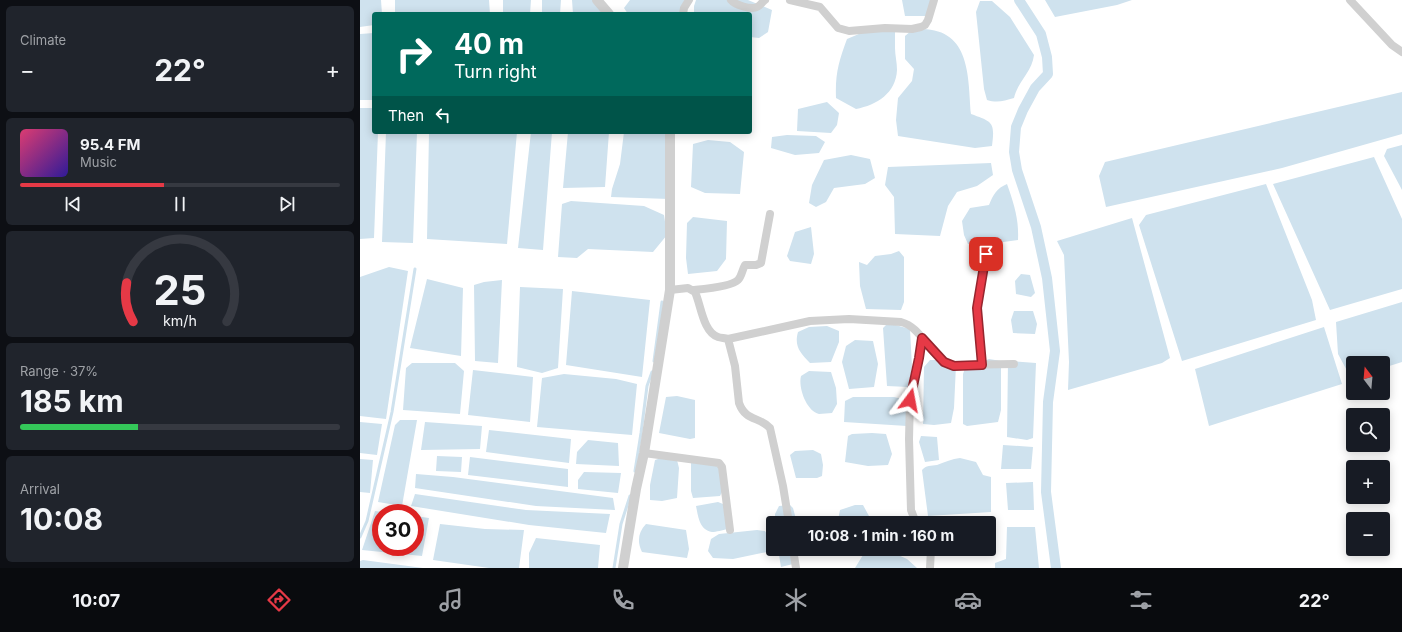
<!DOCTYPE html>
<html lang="en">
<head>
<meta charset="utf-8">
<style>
	:root { --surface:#171b24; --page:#20242c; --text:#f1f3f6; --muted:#9ea1a6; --line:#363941; --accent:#e63946 }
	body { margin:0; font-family:Inter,sans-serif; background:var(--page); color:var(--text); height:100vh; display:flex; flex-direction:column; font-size:15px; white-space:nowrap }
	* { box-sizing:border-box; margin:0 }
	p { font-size:13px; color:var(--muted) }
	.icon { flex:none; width:22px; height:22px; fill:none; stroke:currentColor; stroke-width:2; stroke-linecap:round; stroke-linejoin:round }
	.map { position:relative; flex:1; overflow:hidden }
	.sheet { display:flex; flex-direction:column; gap:6px; padding:6px; background:#0d0f14; width:360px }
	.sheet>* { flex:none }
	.top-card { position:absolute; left:12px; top:12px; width:380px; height:122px; border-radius:4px; box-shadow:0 2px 10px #0003; background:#00695c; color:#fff; overflow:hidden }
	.needle { width:26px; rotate:344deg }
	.controls { position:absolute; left:986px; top:356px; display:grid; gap:8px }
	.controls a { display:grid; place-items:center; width:44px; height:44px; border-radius:4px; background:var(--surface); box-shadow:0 2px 10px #0003; font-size:20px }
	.speed { position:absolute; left:12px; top:504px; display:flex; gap:8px; font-size:20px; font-weight:700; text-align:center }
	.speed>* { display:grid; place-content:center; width:52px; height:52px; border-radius:50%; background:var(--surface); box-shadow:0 2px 10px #0003; line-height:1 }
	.speed .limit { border:6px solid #d22; background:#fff; color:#111 }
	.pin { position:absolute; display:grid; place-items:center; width:34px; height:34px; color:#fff; margin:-17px; border-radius:8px; box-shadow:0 2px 6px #0006 }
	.me { position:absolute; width:44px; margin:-22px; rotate:13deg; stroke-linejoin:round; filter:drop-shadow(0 0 3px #0008) }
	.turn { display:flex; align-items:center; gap:14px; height:84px; padding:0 16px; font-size:18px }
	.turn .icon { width:52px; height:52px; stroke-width:2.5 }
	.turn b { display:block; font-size:28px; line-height:34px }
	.then { display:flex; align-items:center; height:38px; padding:0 16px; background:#0003; gap:8px; font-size:15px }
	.big { font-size:30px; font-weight:700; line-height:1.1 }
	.sheet .card { flex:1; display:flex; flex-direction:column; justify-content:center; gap:6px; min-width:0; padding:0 14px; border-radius:6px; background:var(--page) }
	.sheet .dial { align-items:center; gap:0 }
	.dial svg { height:104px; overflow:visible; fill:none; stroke:var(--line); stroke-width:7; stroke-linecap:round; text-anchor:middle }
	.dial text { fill:var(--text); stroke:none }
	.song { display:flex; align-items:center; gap:12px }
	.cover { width:48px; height:48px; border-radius:6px; background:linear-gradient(135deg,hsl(340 70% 55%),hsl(250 70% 35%)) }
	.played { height:4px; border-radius:2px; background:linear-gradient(90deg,var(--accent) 45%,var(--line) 45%) }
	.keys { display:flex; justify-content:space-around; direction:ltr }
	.heat { display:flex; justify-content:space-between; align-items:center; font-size:22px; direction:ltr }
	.charge { height:6px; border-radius:3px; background:linear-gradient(90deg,#34c759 37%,var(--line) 0) }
	.trip { position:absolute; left:406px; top:516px; width:230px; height:40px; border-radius:4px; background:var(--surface); box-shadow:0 2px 10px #0003; font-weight:700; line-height:40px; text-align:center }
	.tabs { display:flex; height:64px; justify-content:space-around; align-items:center; background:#090b0e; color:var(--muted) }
	.tabs .icon { width:28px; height:28px }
	.tabs .active { color:var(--accent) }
	.tabs b { font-size:18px; color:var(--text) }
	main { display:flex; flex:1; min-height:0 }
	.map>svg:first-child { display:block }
	.water { fill:#cfe2ee }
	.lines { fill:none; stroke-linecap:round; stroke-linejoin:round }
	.stream { stroke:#cfe2ee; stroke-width:3 }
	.canal { stroke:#cfe2ee; stroke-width:10 }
	.minor { stroke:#d0d0d0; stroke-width:8 }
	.tertiary { stroke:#d0d0d0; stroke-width:10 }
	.route-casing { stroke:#96252e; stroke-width:10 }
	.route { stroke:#e63946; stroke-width:7 }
</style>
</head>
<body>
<main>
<section class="sheet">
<div class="card"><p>Climate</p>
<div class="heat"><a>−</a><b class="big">22°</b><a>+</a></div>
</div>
<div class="card">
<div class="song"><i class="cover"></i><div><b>95.4 FM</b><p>Music</p></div></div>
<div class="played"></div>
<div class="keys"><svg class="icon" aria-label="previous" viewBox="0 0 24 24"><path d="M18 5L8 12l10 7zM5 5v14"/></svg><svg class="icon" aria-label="pause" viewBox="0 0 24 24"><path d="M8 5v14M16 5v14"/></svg><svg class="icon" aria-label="next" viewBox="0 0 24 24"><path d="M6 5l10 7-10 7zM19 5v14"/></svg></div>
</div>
<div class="card dial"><svg viewBox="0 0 100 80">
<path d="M14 69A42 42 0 1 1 86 69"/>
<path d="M14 69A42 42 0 0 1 9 39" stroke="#e63946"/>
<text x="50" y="56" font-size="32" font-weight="700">25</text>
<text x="50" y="72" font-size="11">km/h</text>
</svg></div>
<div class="card"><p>Range · 37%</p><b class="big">185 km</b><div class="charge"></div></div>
<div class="card"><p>Arrival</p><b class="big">10:08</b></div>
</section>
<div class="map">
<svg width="1042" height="568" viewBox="0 0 1042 568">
	<rect width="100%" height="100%" fill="#fff"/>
	<!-- water -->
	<path class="water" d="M0 0H21L22 14H14V25L0 27Z
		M35 0H129L130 14H35Z
		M143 0H171L170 14H143Z
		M182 0H201L200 14H182Z
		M212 0H233L244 14H213Z
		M270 0H325L321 14H268L264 8Z
		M336 0H388L412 10 408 32 399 38 390 37V14H334V6Z
		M542 0H576L571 16H545Z
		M685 0H772L757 5 695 17Z
		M620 1H632L650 17 674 55C672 72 658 81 654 98 644 101 637 103 627 100L624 89 616 12Z
		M562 29C611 30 608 77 611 114 633 122 635 122 632 146L615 148 538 136 536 120 538 98 552 81 554 69 545 59V36L551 31Z
		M506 31 535 32C535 37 535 43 535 48 535 55 537 62 537 70 536 93 517 105 496 109L476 98C475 73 479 61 487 39Z
		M14 33V100H0V34Z
		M1042 92V134L922 168 746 207 739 176 745 162Z
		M467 102 479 113 477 125 471 133 437 131 438 109Z
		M0 108H14V132H18L14 238 0 239Z
		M26 132H57L53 243 22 242Z
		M69 132H157L147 244 67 239Z
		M171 132H192L183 250 158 248Z
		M208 132H249L245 187 203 188Z
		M264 132H307L309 199 251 197 252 189 260 164Z
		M427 135 456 136 465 142 459 153 435 155 411 148 412 137Z
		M348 140 370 142 384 152 380 194 345 193 331 187 333 144Z
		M1042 145V190L1024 156 1027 149Z
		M491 155 510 159 515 178 505 184 474 188 466 202 456 207 449 203 452 185 464 160Z
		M1014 157 1042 219V289L970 310 913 184Z
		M631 163 633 175 617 186 597 192 588 206 580 236 535 234 534 197 525 185 528 167Z
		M647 184C654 204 659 219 658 240L629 244H608L604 235 602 221 610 208 629 205C633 195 637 188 647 184Z
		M906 184 952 300 956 320 822 361 779 225 786 215Z
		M211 201 284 206 304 215 307 235 293 252 228 249 217 258 198 257 202 204Z
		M333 217 367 221 366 259 357 271 328 274 326 258 327 223Z
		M772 218 810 358 802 363 708 390 709 362 704 255 697 241Z
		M451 227 454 254 451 264 430 261 427 256 435 232Z
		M539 251 544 257V302L541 310 506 309 500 286 499 262 507 265 515 256 531 254Z
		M29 267 48 271 26 419 0 416V277Z
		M661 274 670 275 675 293 671 297 656 294 655 281Z
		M67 279 103 288 101 356 50 348Z
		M142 280 138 363 115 361 114 285 124 282Z
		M160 287 203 289 198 368 182 373 157 367Z
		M212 291 290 300 282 377 206 365Z
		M1042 302V362L1023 368V363H993V378H991L978 354 976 322Z
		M654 311H673L677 324 675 334 653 333 651 320Z
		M528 323 550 329 552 367 548 387 527 386 523 328Z
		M467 326 479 331V342L471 362 450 363C440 353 434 346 438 332L449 327Z
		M964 327 982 384 849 426 835 369Z
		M495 340 513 341 518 364 514 387 489 389 482 362 486 346Z
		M629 359 641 361V410L638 422 607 426 603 424V374L606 365 619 363Z
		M570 360H585L596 365 594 408 591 423 574 425 563 424 564 367Z
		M648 361 676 363 673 438 667 440 647 437Z
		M52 363H95L104 371 100 414 43 410 46 368Z
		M113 370 173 377 170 422 108 415Z
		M449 371 471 372 476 388 477 404 472 413C468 413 463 414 459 414 446 411 438 387 441 376Z
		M204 374 256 379 277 384 272 435 177 427 182 378Z
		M317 396 335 400V438L330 439 299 433 306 397Z
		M493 397H534L547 400V426L484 422 485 401Z
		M40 420H57L42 506 18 502 35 425Z
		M0 422 22 424 17 455 0 453Z
		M65 422 122 426 120 449 61 450Z
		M129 430 211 439 209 463 126 452Z
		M512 433 526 434 532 454 528 465 508 466 485 462 488 436 492 434Z
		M561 436 577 437 579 460 565 462 559 442Z
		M228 440 258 443 259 466 216 464 217 452Z
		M643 445 673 447 671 469H641Z
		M453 450 461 454 463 465 462 476 457 478H436L430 455 435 451Z
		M77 456 102 457 101 472 76 471Z
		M110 457 208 469V487L108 475Z
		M304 457 317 460 319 468 317 498 302 501 290 500V485L295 460Z
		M600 458 616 462 623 475 631 477V512L568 516 562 470C566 465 571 466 577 465 585 462 592 459 600 458Z
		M0 459 13 460 10 493 0 492Z
		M331 463 364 464V488L360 496 333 498 331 491Z
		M224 472 261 473 258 493 218 489V480Z
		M56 474 93 477 253 498 255 510 176 506 55 488Z
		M673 482 674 510H648L646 483Z
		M55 494 166 510 250 514 246 533 169 525 51 506Z
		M358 502 368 506 367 529C363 530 356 532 352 532 339 530 338 515 336 506Z
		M430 505 433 508 437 523H415V514L419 506Z
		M495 505H503L509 516V523H479L478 520 480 510Z
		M15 511 29 513H21V547H55V516L69 518 62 556 2 550Z
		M80 524 125 529 164 530 159 568H129L73 560Z
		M286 524 326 530 329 549 327 558 282 552C277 542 278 532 286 524Z
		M629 525 632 553 584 554 583 549H629Z
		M647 527H675L679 568H635V563L646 559Z
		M397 530 405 531 412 543 407 552 373 559 353 558 348 551 351 539 359 534Z
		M176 538 240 545 238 568H169V553Z
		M418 549H438V557L433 564 421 567Z
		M527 550 547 559 557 568H495L503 555Z
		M3 560 63 568H0V561Z"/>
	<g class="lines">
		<!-- stream -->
		<path class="stream" d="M294 361 302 302
			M275 471 281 433 287 386 292 372
			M0 537 7 521 32 412 55 269
			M254 568 261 524 270 496"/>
		<!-- canal -->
		<path class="canal" d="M659 0 681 34 687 57 688 74 675 88 663 110 656 127 654 152 657 170 676 227 687 278 695 351 688 402 686 492 696 568"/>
		<!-- minor -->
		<path class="minor" d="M371 0C375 5 391 10 397 7 400 6 402 2 405 0
			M430 0 460 7 478 28 489 31 525 28 552 29 561 27 565 25 568 20 574 0
			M990 0 1032 45 1042 52
			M323 14 324 8 329 0
			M310 290 328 288 335 292C341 305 343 332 358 337 361 338 365 338 368 339L450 321 489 319 541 322C564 328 568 358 594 365L654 364
			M333 290C343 289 371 287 378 280 382 276 382 270 385 265H396L401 263 410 214
			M368 339 375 366 379 403C386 422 399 416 410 428L423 486 429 523
			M622 365 617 308 626 254
			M284 453 359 463 362 467 370 530
			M556 523 551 510 549 439 550 399 559 358 562 338
			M433 549 436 568
			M570 568 571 549"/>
		<!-- tertiary -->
		<path class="tertiary" d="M237 0 249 14
			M263 568 276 489 284 453 310 290V132"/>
	</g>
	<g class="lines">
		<defs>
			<path id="route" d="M550 400 559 358 562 338 584 362 594 366 622 365 617 308 626 254"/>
		</defs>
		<!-- route casing -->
		<use href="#route" class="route-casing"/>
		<!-- route -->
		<use href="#route" class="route"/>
	</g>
</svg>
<div class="controls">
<a><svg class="needle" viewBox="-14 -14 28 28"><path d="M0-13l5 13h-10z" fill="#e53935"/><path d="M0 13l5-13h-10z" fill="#9ea1a6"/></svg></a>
<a><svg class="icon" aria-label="search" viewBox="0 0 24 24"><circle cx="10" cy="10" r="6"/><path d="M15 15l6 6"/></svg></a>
<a>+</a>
<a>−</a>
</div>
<div class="speed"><div class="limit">30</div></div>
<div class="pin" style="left:626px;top:254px;background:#d93025"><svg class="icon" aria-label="arrive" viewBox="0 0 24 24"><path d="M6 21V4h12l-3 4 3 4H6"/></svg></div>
<svg class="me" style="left:550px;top:400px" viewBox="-20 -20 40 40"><path d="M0-17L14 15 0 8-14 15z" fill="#e63946" stroke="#fff" stroke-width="4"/></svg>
<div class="trip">10:08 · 1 min · 160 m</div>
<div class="top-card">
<div class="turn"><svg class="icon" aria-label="right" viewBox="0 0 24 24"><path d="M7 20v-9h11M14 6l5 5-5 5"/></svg><div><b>40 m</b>Turn right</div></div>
<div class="then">Then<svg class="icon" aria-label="left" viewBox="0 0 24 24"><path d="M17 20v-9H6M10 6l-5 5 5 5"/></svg></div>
</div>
</div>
</main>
<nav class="tabs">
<b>10:07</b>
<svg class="icon active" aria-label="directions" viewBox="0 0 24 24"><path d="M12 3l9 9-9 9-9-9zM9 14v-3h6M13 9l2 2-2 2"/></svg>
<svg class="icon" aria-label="music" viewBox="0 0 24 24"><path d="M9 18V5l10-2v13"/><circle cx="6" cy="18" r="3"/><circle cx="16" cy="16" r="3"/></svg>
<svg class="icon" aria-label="phone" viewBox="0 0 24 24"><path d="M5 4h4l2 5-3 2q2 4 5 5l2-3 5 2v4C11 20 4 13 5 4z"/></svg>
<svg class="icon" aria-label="climate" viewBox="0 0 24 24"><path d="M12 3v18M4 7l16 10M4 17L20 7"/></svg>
<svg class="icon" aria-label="car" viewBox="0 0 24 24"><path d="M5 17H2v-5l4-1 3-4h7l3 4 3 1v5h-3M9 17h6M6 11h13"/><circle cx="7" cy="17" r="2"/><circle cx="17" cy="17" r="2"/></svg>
<svg class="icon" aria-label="filters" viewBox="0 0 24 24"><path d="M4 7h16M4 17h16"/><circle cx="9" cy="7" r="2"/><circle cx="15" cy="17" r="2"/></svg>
<b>22°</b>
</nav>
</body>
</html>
